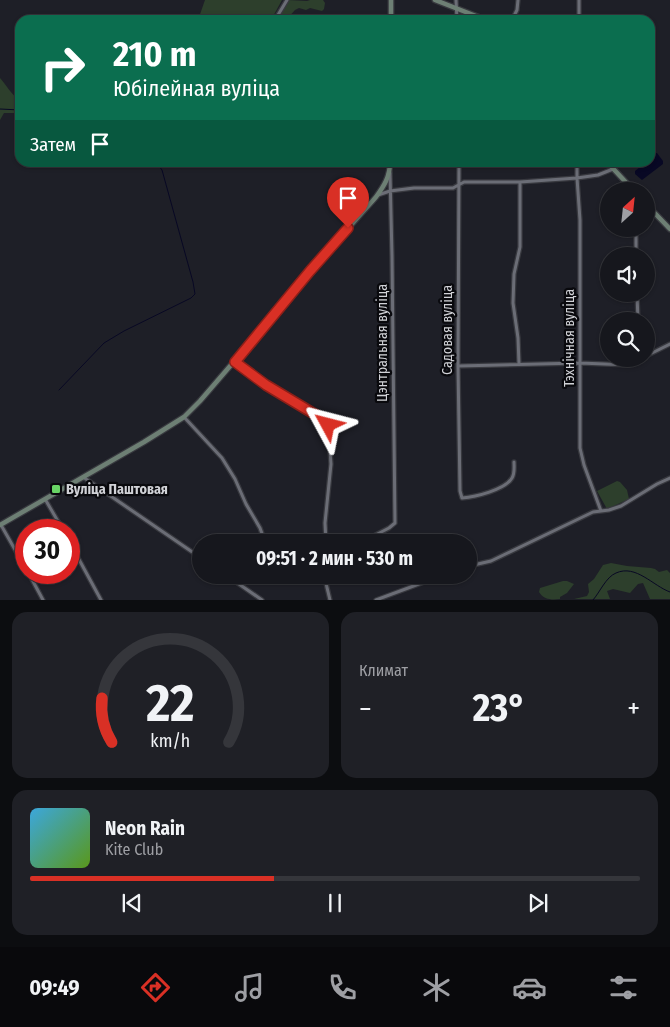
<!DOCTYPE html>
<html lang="ru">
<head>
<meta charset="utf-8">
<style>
	:root { --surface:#16171d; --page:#1f2026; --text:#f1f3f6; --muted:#9e9fa4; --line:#35363b; --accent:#d93025 }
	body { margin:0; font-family:"Fira Sans Condensed",sans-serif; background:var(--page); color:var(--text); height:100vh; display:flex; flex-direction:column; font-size:19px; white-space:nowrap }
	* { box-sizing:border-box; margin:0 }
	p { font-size:16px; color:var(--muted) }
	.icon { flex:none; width:28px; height:28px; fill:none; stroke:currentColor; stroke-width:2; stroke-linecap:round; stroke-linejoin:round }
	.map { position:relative; height:600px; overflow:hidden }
	.panel { display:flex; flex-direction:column; gap:12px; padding:12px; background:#0c0d10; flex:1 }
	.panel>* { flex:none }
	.hud { position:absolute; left:15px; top:15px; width:640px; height:152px; border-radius:15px; box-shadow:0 1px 4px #0004,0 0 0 1px var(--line); background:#0b6e4f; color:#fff; overflow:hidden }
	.needle { width:32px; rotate:27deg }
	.buttons { position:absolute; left:600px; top:182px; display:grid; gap:10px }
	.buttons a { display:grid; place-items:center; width:55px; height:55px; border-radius:50%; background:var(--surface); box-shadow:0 1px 4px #0004,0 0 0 1px var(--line); font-size:25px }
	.speed { position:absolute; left:15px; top:519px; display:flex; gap:10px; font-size:25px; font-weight:700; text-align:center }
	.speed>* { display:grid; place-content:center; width:65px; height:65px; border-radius:50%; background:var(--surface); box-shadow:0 1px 4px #0004,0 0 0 1px var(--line); line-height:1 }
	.speed .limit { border:8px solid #d22; background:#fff; color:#111 }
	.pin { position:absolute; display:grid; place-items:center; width:42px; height:42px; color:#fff; margin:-51px -21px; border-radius:50% 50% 50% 0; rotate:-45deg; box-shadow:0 0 5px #0007 }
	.pin .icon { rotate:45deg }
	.me { position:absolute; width:55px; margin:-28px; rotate:308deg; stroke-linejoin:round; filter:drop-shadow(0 0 4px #0008) }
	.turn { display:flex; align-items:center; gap:18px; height:105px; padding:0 15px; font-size:22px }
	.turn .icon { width:65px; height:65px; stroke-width:2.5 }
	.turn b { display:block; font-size:35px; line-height:42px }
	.then { display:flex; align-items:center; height:48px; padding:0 15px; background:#0003; gap:10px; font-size:19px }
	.big { font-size:38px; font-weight:700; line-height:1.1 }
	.panel .widget { flex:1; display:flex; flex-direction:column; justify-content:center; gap:8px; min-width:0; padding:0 18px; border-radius:15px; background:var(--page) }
	.panel .dial { align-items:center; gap:0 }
	.dial svg { height:130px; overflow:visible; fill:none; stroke:var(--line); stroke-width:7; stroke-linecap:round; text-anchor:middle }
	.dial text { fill:var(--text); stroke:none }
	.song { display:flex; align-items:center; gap:15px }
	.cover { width:60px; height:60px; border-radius:8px; background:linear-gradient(135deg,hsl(200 70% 55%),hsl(90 70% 35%)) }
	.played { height:5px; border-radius:2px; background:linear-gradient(90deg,var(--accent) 40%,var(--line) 40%) }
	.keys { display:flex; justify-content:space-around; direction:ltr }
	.heat { display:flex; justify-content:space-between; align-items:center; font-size:28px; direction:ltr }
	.panel .tiles { flex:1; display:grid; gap:12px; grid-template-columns:1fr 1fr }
	.widget:last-child { grid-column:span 2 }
	.trip { position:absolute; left:192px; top:534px; width:285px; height:50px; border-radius:25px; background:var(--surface); box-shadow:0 1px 4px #0004,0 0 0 1px var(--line); font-weight:700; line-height:50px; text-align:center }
	.tab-bar { display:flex; height:80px; justify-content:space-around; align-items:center; background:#09090c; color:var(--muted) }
	.tab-bar .icon { width:35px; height:35px }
	.tab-bar .on { color:var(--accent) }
	.tab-bar b { font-size:22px; color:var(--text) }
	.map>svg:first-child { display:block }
	.green { fill:#2d3f2c }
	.water { fill:#080824 }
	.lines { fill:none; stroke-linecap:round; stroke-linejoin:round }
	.stream { stroke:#080824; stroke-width:1 }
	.street-casing { stroke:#38393f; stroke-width:5.5 }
	.secondary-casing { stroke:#38393f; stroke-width:7 }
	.street { stroke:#6b6d76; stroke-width:3 }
	.secondary { stroke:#6d7f74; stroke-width:4.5 }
	.route-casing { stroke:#8d1f18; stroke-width:12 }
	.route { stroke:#d93025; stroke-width:9 }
	.poi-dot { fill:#68d465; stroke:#09090d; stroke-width:2 }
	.labels { text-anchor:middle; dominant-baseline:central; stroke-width:4.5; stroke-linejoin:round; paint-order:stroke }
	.street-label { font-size:14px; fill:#d1d2d7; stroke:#09090d }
	.poi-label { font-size:14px; font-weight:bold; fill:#d1d2d7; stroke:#09090d; text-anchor:start }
</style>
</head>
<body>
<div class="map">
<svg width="670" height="600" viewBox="0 0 670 600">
	<rect width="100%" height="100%" fill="#1e1f27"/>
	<!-- green -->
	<path class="green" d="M205 0H282L271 20H198Z
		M288 0 307 1 310 0H323L325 3 324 9 322 11 310 8 306 10 299 8 295 10 286 20H281L279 17Z
		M0 78C7 86 11 94 20 101V115L14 113H4L0 120Z
		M617 481 620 482 627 490 629 499 607 509 597 491Z
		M611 563 627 566 651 568 655 569 659 572 667 570 670 573V599H650L643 583 638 584 630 593 613 589 607 591 610 599H574L587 596 589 592 588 584 594 579 603 565Z
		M563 581H567L574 584 567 593 560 597V599C552 600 544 600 539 592L540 588Z"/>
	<!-- water -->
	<path class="water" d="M655 153H657L663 161V164L642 180 635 174V171L645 163 650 162V158Z"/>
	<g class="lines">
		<!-- stream -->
		<path class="stream" d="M0 109 20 110
			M59 390 104 343 124 331 191 298 195 294 193 282 162 170 159 166 146 162
			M593 600C600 592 606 577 616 573 636 564 653 586 670 592"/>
		<defs>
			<path id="street" d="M456 0 457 20
				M579 0V20
				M275 20 287 0
				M512 20 517 10 518 0
				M459 162 458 366 460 491 462 498C475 497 505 490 512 478 515 473 514 467 514 462
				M577 162V178L580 220V448L584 465 601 511
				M378 195 390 191 414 188H453L464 182H520L577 178 598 175 613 169
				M636 229V256
				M637 294 638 321
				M646 356 670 344
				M235 361 266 385 321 417 324 420 328 425 331 464 325 523 326 542
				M519 364 518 338 513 303 514 274 520 247V182
				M458 366 580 363 629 365 641 359
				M184 417 222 458 235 479 246 504 260 528 265 542
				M83 477 201 558
				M45 499 63 530
				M1 525 26 569
				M69 541 101 600
				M362 542 389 528 395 523 392 256 390 173
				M469 566 491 561 593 512 609 510 621 506 657 484 670 478
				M28 572 43 600
				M226 575 262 600
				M324 575 330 600
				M376 600 443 575"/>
			<path id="secondary" d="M435 0 486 20
				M391 20V0
				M607 162 634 191
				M646 204 670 229
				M0 525 144 442 184 417 200 401 268 322 310 271 376 197C384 186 390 177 390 162"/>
		</defs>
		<!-- street casing -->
		<use href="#street" class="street-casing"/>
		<!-- secondary casing -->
		<use href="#secondary" class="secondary-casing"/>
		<!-- street -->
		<use href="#street" class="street"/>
		<!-- secondary -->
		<use href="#secondary" class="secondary"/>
	</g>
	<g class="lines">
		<defs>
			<path id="route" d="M328 425 324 420 321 418 266 385 235 362 310 271 348 228"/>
		</defs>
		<!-- route casing -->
		<use href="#route" class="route-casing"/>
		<!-- route -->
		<use href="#route" class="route"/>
	</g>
	<!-- markers -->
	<rect class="poi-dot" x="51" y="484" width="10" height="10" rx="2.5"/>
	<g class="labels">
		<!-- street labels -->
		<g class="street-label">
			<text transform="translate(447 330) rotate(-90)">Садовая вуліца</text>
			<text transform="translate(569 338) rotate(-90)">Тэхнічная вуліца</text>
			<text transform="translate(382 343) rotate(-90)">Цэнтральная вуліца</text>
		</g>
		<!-- poi labels -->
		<g class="poi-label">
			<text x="66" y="489">Вуліца Паштовая</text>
		</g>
	</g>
</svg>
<div class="buttons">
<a><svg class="needle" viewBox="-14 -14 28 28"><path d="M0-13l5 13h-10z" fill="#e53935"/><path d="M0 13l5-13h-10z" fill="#9e9fa4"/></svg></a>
<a><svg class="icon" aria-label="sound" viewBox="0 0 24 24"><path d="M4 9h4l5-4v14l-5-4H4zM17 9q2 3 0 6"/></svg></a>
<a><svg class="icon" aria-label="search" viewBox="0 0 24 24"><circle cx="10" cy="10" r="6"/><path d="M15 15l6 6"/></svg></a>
</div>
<div class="speed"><div class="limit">30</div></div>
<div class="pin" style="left:348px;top:228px;background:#d93025"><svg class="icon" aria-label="arrive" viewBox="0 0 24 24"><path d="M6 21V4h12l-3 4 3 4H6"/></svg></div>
<svg class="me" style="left:328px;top:425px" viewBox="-20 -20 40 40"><path d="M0-17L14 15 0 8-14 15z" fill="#d93025" stroke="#fff" stroke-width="4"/></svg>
<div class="trip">09:51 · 2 мин · 530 m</div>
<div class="hud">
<div class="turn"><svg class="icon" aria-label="right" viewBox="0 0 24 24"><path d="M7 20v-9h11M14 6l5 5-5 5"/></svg><div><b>210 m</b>Юбілейная вуліца</div></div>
<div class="then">Затем<svg class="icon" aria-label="arrive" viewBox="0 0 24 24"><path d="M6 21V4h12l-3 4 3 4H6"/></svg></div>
</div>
</div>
<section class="panel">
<div class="tiles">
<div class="widget dial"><svg viewBox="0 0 100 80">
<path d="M14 69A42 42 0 1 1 86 69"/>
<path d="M14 69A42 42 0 0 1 8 42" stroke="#d93025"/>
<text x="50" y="56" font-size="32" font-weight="700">22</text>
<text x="50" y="72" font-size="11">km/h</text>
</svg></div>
<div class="widget"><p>Климат</p>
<div class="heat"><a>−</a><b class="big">23°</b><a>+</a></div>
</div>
<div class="widget">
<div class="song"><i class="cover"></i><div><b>Neon Rain</b><p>Kite Club</p></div></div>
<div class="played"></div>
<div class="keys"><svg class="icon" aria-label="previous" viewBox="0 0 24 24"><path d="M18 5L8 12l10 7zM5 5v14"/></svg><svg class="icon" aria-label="pause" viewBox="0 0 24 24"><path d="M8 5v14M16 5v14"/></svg><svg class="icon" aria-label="next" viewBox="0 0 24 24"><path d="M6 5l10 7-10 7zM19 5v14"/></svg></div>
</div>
</div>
</section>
<nav class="tab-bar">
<b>09:49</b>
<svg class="icon on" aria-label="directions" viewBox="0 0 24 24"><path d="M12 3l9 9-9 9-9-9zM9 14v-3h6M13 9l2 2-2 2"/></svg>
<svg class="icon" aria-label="music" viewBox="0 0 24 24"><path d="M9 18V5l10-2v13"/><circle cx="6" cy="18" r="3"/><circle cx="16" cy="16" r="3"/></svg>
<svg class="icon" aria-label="phone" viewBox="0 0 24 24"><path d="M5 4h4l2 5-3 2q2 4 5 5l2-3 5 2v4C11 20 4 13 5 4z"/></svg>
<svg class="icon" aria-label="climate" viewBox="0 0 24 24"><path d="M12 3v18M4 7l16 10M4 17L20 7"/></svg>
<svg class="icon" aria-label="car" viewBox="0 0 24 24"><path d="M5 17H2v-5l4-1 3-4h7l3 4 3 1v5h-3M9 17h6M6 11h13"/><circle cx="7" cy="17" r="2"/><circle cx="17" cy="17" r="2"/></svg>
<svg class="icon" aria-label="filters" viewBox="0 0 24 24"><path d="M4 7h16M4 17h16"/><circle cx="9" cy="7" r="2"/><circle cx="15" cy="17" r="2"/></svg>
</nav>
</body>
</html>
